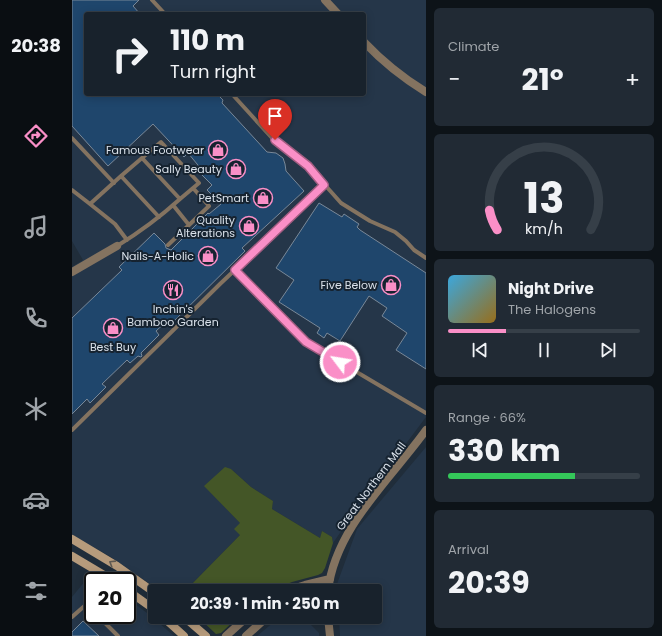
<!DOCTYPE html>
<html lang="en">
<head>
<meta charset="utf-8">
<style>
	:root { --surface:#18222c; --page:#212a34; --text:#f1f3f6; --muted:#9fa4a9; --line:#363f48; --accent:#fa8fc7 }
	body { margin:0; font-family:Poppins,sans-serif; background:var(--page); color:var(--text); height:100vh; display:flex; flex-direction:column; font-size:15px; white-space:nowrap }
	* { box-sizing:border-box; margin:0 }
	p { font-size:13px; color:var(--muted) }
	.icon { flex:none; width:22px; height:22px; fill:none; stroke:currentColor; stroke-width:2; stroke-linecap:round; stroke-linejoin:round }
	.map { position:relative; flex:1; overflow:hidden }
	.details { display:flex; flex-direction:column; gap:8px; padding:8px; background:#0d1318; width:236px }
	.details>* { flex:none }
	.banner { position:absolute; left:12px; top:12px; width:282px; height:84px; border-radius:4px; box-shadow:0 2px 10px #0003,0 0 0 1px var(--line); background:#18222c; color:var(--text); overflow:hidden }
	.speed { position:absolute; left:12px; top:572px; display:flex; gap:8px; font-size:20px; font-weight:700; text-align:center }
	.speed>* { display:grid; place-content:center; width:52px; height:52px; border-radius:50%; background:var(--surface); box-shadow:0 2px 10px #0003,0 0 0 1px var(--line); line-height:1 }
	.speed .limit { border:2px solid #111; border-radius:6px; background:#fff; color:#111 }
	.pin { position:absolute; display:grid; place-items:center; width:34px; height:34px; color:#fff; margin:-41px -17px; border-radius:50% 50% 50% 0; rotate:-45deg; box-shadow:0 0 4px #0007 }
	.pin .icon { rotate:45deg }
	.me { position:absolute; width:44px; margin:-22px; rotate:301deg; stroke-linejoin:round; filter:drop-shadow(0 0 3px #0008) }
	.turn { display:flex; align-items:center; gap:14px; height:84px; padding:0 20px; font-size:18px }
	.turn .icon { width:52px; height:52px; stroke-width:2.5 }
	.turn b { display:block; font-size:28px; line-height:34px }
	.big { font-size:30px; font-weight:700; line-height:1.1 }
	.details .card { flex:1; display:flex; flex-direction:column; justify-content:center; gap:6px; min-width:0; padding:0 14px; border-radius:6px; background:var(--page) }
	.details .dial { align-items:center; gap:0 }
	.dial svg { height:104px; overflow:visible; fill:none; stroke:var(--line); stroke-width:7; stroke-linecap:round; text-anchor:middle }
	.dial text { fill:var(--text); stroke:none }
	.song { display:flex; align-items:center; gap:12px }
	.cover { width:48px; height:48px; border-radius:6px; background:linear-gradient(135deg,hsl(200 70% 55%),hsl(40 70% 35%)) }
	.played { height:4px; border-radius:2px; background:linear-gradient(90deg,var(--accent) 30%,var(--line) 30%) }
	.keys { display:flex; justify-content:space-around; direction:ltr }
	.heat { display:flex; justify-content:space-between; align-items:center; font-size:22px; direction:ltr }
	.charge { height:6px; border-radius:3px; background:linear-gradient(90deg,#34c759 66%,var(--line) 0) }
	.trip { position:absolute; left:76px; top:584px; width:234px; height:40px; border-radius:4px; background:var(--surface); box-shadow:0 2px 10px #0003,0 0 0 1px var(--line); font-weight:700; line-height:40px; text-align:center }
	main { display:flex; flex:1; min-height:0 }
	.menu { display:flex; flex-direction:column; width:72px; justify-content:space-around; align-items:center; background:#0a0e12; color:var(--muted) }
	.menu .icon { width:28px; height:28px }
	.menu .current { color:var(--accent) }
	.menu b { font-size:18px; color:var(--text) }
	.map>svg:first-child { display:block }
	.built { fill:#253649; fill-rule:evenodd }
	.green { fill:#445627 }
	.building { fill:#1f466c; stroke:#798898 }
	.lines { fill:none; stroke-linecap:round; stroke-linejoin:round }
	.lane { stroke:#847360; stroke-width:4 }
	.street { stroke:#847360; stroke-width:8 }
	.secondary { stroke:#b69b7c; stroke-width:8 }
	.oneway { stroke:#5e5952 }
	.route-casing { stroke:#a25d81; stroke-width:10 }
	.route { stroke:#fa8fc7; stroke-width:7 }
	.labels { text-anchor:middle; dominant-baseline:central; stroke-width:4; stroke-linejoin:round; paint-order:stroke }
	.poi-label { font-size:11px; fill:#d9e1ea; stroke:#162330; text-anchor:end }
	.street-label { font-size:11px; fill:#d9e1ea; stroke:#162330 }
</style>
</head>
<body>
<main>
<nav class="menu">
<b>20:38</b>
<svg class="icon current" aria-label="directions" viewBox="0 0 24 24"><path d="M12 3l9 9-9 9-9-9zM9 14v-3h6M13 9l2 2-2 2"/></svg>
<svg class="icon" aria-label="music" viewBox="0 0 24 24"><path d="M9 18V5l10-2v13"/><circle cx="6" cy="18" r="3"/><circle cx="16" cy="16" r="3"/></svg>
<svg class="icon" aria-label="phone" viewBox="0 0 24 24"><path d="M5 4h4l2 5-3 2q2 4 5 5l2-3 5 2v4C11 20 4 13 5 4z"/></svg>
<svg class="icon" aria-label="climate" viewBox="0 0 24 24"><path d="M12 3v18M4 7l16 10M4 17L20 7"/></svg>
<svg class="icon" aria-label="car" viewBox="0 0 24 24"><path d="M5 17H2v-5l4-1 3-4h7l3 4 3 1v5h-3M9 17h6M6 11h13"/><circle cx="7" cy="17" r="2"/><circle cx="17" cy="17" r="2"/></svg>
<svg class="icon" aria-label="filters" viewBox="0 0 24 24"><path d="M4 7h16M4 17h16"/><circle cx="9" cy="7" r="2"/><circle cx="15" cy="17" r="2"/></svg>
</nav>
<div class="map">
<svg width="354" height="636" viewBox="0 0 354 636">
	<rect width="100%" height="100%" fill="#202d3a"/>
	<!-- built -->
	<path class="built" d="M0 0H354V417L281 514 261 543 260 537 250 531 248 538 200 509 201 501 179 487 159 469 133 486 168 523V535L113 591H107L102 585 96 591H88L39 557 0 535V267L11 260 0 241ZM14 14H292V94H14Z
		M354 447V636H268L267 617H303V591H266L265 584 285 529Z
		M18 575 28 581H21V615H55V598L79 616 102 636H0V597Z
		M208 617H231L247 633V636H185Z"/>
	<!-- green -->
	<path class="green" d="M153 467 159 469 179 487 201 501 200 509 248 538 250 531 260 537 261 543 253 568 250 573 246 575 220 582 199 591H113L168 535 162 529 168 523 132 486Z
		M126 617H166L149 633 144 634Z"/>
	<!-- building -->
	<path class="building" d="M0 0H67L61 6 68 14H14V94H145L151 100 150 103 195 152 204 153 211 158 213 164 214 171 232 191 170 248 173 251 100 323 96 320 84 331 87 335 69 353 70 356 69 357 66 356 58 363 55 360 30 384 34 387 18 403 15 399 0 414V318L50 270 47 267 82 233 93 244 94 248 99 250 136 213 137 214 149 204 135 190 140 185 127 172 130 170 116 153 112 157 81 124 36 166 0 126Z
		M247 203 270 217 272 214 287 224 285 227 288 230 354 273V369L324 350 335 333 310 316 315 308 297 296 268 341 255 333 252 338 245 333 248 328 207 302 222 280 204 268Z
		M11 621 27 636H0V632Z"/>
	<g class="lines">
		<!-- lane -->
		<path class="lane" d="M80 0 93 14
			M160 94 200 138 211 148 236 166 269 203 298 221 323 232 334 241 342 250 354 258
			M0 138 42 183
			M70 158 89 142 127 183 108 199
			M49 176 18 204 43 224 55 240
			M0 190 18 204
			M101 205 117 225
			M96 245 137 206 121 188
			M45 246C68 232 88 217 108 199L70 158 49 176 87 217
			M163 270 234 342 354 413
			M0 430 148 284 253 185
			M14 605 21 611
			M25 615 46 636
			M0 617 17 602 21 596"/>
		<!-- street -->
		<path class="street" d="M253 0 266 14
			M292 42C311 62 331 78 354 92
			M0 272 45 246
			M214 591 233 585 258 579
			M256 591C263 528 318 480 354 430
			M256 617 258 636
			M154 636 175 617
			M174 636 195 617"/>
		<!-- secondary -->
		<path class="secondary" d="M0 539 45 566 83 593
			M0 556 42 581
			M55 590 83 610
			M91 617 112 636
			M112 617 134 636"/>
	</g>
	<!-- one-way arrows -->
	<defs><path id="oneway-chevron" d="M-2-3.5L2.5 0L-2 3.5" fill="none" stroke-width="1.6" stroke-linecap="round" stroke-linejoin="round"/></defs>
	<use class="oneway" href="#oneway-chevron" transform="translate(40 563) rotate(-148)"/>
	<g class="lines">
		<defs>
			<path id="route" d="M203 140 236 166 252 185 163 270 234 342 268 362"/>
		</defs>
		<!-- route casing -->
		<use href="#route" class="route-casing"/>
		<!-- route -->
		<use href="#route" class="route"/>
	</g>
	<!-- icons -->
	<defs>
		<symbol id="shop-ring" viewBox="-11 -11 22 22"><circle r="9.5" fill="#162330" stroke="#fa8fc7" stroke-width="1.5"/><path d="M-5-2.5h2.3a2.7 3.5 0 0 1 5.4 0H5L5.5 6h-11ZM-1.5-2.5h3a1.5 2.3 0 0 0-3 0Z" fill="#fa8fc7"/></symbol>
		<symbol id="restaurant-ring" viewBox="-11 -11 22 22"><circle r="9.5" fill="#162330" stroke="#fa8fc7" stroke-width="1.5"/><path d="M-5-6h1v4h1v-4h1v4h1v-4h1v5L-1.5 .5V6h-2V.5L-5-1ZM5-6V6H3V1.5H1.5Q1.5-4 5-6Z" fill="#fa8fc7"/></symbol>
	</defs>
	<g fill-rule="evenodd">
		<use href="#shop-ring" x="135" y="139" width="22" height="22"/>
		<use href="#shop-ring" x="153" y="158" width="22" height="22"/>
		<use href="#shop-ring" x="180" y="187" width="22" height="22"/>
		<use href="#shop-ring" x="166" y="215" width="22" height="22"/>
		<use href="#shop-ring" x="125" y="245" width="22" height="22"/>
		<use href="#shop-ring" x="308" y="274" width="22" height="22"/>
		<use href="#restaurant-ring" x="90" y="279" width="22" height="22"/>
		<use href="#shop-ring" x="30" y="317" width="22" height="22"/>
	</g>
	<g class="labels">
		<!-- poi labels -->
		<g class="poi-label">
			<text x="132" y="150">Famous Footwear</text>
			<text x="150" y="169">Sally Beauty</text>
			<text x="177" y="198">PetSmart</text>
			<text x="163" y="220">Quality<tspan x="163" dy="13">Alterations</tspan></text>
			<text x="122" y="256">Nails-A-Holic</text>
			<text x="305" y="285">Five Below</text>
			<text x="101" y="309" text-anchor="middle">Inchin's<tspan x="101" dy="13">Bamboo Garden</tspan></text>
			<text x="41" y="347" text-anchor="middle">Best Buy</text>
		</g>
		<!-- street labels -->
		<g class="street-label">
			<text transform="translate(299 486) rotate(-53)">Great Northern Mall</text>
		</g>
	</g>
</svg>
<div class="speed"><div class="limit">20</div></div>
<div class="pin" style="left:203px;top:140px;background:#d93025"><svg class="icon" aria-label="arrive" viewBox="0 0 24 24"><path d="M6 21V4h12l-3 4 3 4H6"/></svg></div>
<svg class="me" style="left:268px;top:362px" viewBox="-20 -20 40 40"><circle r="17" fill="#fa8fc7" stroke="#fff" stroke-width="3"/><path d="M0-11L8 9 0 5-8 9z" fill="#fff"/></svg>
<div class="trip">20:39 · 1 min · 250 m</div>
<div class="banner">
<div class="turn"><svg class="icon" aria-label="right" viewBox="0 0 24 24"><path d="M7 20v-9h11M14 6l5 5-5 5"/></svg><div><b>110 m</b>Turn right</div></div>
</div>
</div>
<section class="details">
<div class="card"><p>Climate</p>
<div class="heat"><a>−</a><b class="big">21°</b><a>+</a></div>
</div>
<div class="card dial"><svg viewBox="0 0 100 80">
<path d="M14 69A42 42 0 1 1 86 69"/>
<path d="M14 69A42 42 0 0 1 8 54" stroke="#fa8fc7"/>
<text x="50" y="56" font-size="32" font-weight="700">13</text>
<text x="50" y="72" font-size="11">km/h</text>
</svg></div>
<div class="card">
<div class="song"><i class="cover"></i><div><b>Night Drive</b><p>The Halogens</p></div></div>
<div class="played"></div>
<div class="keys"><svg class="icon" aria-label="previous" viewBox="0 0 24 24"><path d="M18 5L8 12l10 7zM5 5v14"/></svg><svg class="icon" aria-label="pause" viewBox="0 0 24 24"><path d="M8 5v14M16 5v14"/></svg><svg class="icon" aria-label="next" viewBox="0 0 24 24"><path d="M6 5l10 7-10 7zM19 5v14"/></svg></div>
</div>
<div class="card"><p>Range · 66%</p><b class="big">330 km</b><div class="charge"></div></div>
<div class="card"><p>Arrival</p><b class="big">20:39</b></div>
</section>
</main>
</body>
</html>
